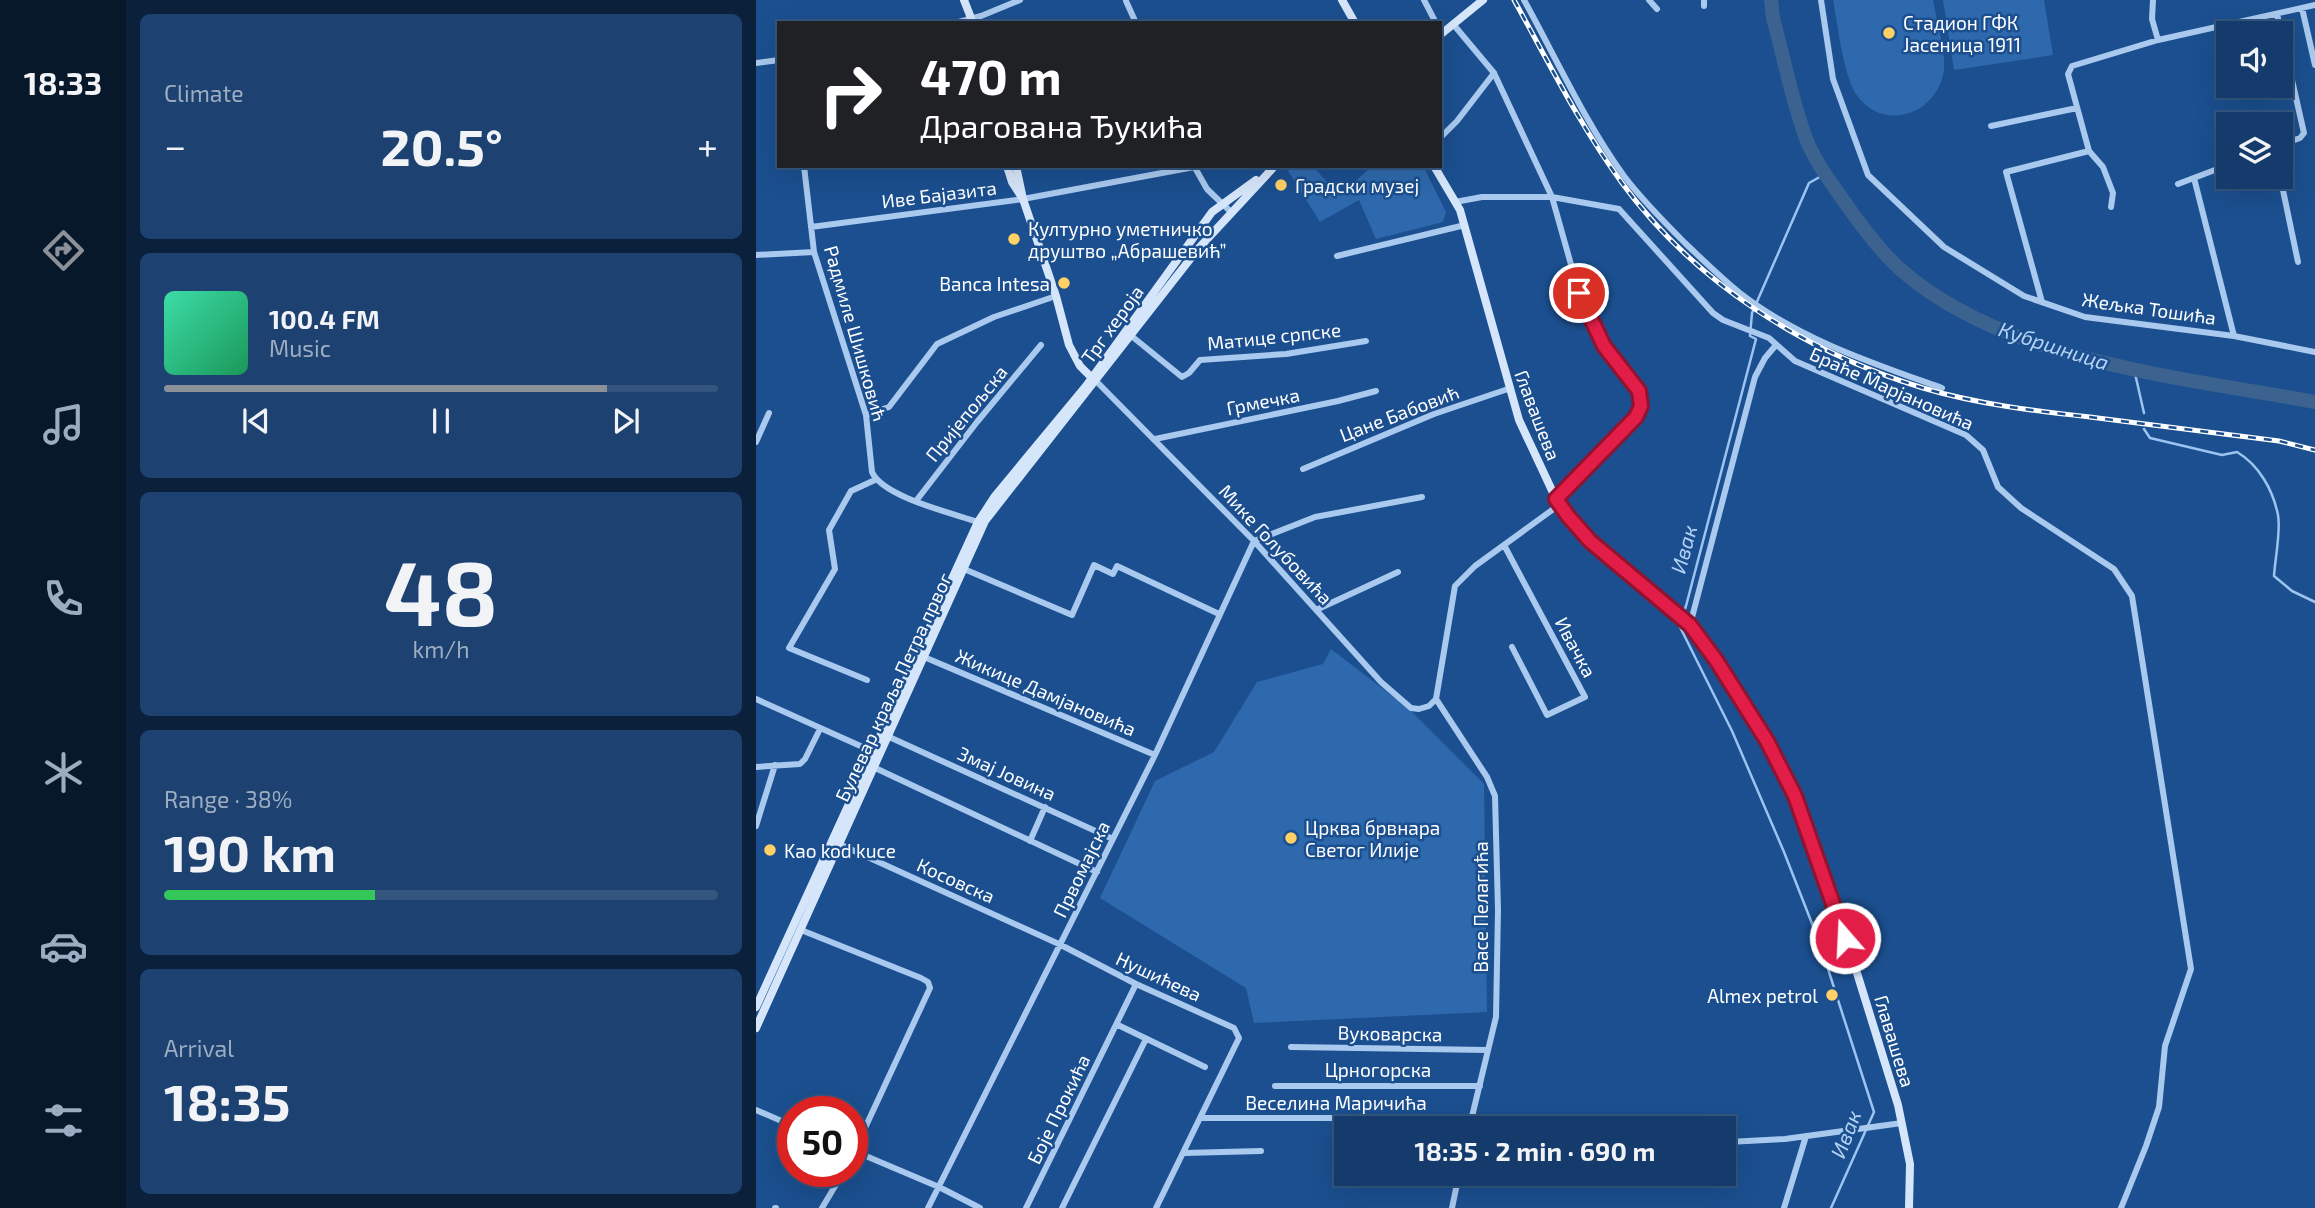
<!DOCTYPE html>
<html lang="en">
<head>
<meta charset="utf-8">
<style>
	:root { --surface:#143b6b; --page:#1d4271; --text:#f1f3f6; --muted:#9dadc1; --line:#33557e; --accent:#8c9099 }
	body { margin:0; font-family:"Exo 2",sans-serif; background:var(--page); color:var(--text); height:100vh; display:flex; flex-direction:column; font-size:26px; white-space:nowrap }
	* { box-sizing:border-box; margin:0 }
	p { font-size:23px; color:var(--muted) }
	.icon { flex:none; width:38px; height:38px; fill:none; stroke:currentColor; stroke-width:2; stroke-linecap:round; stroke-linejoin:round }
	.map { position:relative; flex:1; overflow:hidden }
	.details { display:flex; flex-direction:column; gap:14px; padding:14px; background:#0b203b; width:630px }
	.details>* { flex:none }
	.top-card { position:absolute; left:21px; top:21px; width:665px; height:147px; border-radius:0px; box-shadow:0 7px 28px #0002,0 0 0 2px var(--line); background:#202124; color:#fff; overflow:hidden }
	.buttons { position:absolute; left:1460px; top:21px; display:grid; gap:14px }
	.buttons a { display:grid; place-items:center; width:77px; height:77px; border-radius:0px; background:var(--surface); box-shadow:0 7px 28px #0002,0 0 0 2px var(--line); font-size:35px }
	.speed { position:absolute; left:21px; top:1096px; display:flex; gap:14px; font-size:35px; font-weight:700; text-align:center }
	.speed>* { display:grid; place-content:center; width:91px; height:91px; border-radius:50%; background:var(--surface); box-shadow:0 7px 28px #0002,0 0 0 2px var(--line); line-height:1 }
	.speed .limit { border:10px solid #d22; background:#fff; color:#111 }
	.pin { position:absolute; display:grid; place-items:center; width:60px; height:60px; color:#fff; margin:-30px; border:4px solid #fff; border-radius:50%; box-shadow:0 2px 7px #0007 }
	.me { position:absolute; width:77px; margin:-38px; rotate:341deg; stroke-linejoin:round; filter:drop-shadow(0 0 5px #0008) }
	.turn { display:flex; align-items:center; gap:24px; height:147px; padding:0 28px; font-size:32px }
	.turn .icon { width:91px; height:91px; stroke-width:2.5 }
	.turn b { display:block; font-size:49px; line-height:60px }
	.big { font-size:52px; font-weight:700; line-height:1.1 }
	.details .card { flex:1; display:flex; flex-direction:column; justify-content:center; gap:10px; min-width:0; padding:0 24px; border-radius:10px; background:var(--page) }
	.details .dial { align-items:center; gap:0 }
	.dial b { font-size:91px; line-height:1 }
	.song { display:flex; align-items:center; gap:21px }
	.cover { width:84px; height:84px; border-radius:10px; background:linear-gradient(135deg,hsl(160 70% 55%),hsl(150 70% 35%)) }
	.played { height:7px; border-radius:4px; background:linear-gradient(90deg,var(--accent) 80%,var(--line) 80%) }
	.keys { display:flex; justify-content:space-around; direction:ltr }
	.heat { display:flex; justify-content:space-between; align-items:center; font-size:38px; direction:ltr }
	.charge { height:10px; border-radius:5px; background:linear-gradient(90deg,#34c759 38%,var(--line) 0) }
	.trip { position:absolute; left:578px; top:1116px; width:402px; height:70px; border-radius:0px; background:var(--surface); box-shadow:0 7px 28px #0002,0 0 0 2px var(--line); font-weight:700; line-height:70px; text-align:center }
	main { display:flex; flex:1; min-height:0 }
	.dock { display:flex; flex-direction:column; width:126px; justify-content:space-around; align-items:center; background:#08182b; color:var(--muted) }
	.dock .icon { width:49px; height:49px }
	.dock .selected { color:var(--accent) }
	.dock b { font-size:32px; color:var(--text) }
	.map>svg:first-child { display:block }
	.green { fill:#2e69ad }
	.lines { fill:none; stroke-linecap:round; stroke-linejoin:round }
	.stream { stroke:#9cc4f0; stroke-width:2.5 }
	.river { stroke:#3c6290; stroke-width:14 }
	.street { stroke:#a9c9ee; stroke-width:6 }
	.secondary { stroke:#d6e6fa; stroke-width:8 }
	.rail-casing { stroke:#fff; stroke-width:5 }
	.rail { stroke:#1b4f8f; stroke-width:2.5; stroke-dasharray:8; stroke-linecap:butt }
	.route-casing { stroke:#92132f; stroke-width:18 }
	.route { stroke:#e11d48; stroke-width:12 }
	.poi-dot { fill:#ffd166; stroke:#1b4f8f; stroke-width:2.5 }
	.labels { text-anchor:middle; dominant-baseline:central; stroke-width:5; stroke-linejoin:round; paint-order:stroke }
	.poi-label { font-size:19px; fill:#fff; stroke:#1b4f8f; text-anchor:start }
	.street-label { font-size:19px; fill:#fff; stroke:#1b4f8f }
	.water-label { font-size:21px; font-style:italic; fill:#b5d3f5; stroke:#1b4f8f }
</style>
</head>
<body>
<main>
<nav class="dock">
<b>18:33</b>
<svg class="icon selected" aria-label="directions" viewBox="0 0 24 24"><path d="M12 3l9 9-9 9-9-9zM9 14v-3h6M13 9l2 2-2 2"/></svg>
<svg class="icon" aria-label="music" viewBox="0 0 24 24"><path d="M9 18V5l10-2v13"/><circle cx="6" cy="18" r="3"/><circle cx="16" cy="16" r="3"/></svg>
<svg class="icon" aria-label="phone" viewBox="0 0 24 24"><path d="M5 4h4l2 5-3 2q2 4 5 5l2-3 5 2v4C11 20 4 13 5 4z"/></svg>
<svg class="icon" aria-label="climate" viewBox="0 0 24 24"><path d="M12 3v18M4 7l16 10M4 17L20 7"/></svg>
<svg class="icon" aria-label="car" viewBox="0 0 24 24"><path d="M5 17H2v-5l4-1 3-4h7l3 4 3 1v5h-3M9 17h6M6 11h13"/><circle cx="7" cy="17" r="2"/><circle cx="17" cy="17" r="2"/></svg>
<svg class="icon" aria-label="filters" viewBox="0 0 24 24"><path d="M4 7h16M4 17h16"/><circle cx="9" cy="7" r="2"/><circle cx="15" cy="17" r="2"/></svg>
</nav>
<section class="details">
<div class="card"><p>Climate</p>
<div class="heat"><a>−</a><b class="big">20.5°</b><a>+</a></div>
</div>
<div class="card">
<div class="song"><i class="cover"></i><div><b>100.4 FM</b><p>Music</p></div></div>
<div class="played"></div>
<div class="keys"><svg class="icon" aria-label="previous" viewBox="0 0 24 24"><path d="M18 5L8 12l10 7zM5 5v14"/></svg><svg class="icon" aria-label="pause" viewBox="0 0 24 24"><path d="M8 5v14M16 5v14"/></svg><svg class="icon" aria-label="next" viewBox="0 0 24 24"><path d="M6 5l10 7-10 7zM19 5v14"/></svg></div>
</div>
<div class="card dial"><b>48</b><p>km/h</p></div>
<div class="card"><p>Range · 38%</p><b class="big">190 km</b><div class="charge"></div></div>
<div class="card"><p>Arrival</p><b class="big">18:35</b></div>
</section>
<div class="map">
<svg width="1559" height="1208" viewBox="0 0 1559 1208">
	<rect width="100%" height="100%" fill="#1b4f8f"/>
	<!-- green -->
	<path class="green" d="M1077 0H1177C1180 19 1190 51 1188 70 1182 114 1127 134 1100 94 1087 74 1082 25 1077 0Z
		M1187 0H1288L1297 55 1198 70Z
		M537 166H557L583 196 616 166H667L690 212 687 222 620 239 603 200 564 222 532 171Z
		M575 649 652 708 728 784 731 1012 498 1023 490 988 344 898 399 781 458 752 501 682 567 664Z"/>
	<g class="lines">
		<!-- stream -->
		<path class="stream" d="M1069 174 1053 183 996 313 994 336 1000 339 930 606 923 625 976 731 1028 852 1064 944 1118 1112 1075 1208
			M1378 369 1388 413
			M1388 429 1394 438 1466 455 1481 452C1503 465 1517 490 1522 515 1525 531 1519 559 1518 576L1536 591 1559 602"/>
		<!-- river -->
		<path class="river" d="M1015 0 1017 18C1028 58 1036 102 1051 141 1060 163 1076 184 1090 204 1106 227 1123 250 1144 269 1249 362 1426 377 1559 402"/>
		<!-- street -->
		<path class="street" d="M668 0 680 23
			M768 0C800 58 829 122 868 176 886 200 908 222 929 243 947 260 965 278 984 293 1043 339 1116 363 1186 388
			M893 0 901 9
			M948 0V6
			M1065 0 1077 79 1112 175 1188 247 1268 296 1329 317 1478 336 1559 352
			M1397 0 1396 19 1402 40
			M370 1 380 23
			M1546 8 1559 65
			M1521 14 1548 133 1544 138 1524 145
			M199 23 225 16 264 0
			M697 24 738 73 796 197 823 293 835 321 854 355 883 391 885 406 880 417 800 499
			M0 63 23 60
			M1235 126 1321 108
			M684 138 701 121 738 73
			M48 166 58 252 110 415 116 472C127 497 196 513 222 522
			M438 166 451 189 476 213
			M1524 176 1542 262
			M1438 178 1478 336
			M1422 184 1472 165
			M699 202 726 197H796L863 209 957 313 967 320 1013 338 1039 361 1210 435 1227 450 1242 487 1265 508 1358 569 1376 596 1435 969 1409 1046 1403 1107 1390 1146 1365 1208
			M1355 207 1357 193 1347 167 1333 151 1312 74 1316 66 1402 40 1559 5
			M55 227 267 199 438 167
			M0 255 58 252
			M581 256 709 225
			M1286 302 1250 172 1333 151
			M373 334 426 377 433 373 444 360 530 354 610 341
			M341 382 498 541 625 682 655 708 663 709 673 706 680 699
			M110 415 133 407 181 344 238 317 300 296
			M399 439 582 401 620 391
			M0 442 13 413
			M547 469 678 414 752 389
			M160 501 221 422 285 345
			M748 545 829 697 791 715 756 647
			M208 569 316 615 338 565 357 574 361 566 463 614
			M560 610 642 572
			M934 625 999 377 1009 358 1020 345
			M168 657 399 755
			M111 680 33 648 79 569 73 530 95 491 119 480
			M0 699 120 753
			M680 699 731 777 739 796 742 910 740 1017 713 1129
			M680 699 699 586 719 566 803 505
			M131 736 357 839
			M0 767 44 764 49 759 64 729
			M117 767 341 872
			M0 826 19 765
			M274 841 289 807
			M83 844 305 945 380 984 478 1028 483 1038 400 1208
			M45 930 165 978 172 982 174 988 96 1156
			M362 1025 449 1067
			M535 1047 732 1050
			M519 1086H724
			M0 1110 37 1126
			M445 1118H715
			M972 1142 1029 1139 1146 1123
			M98 1151 183 1187 224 1208
			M429 1153 505 1151
			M19 1208H20
			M66 1208 88 1171
			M172 1208 399 755 498 541 559 517 666 497
			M270 1208 380 984
			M306 1208 390 1039
			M696 1208 703 1174
			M1028 1208 1050 1136"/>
		<!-- secondary -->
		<path class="secondary" d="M208 0 217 23
			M586 0 599 23
			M684 35 727 0
			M251 166 256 182 267 199
			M260 166 267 199 300 296 313 345 324 366 338 380
			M678 166 704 210 763 420 800 499 819 525 841 549 934 625 960 660 991 707 1018 755 1045 810 1101 973 1142 1105 1154 1164 1153 1208
			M0 1007 222 522 239 496 330 386 456 212 500 180
			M0 1028 229 521 442 249 516 169"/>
		<defs>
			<path id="rail" d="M758 0C792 61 824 126 866 183 939 283 1049 352 1167 388 1221 404 1278 411 1334 417 1397 425 1460 433 1523 441L1559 450"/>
		</defs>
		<!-- rail casing -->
		<use href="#rail" class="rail-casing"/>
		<!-- rail -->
		<use href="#rail" class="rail"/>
	</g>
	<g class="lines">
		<defs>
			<path id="route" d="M823 293 848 346 883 391 885 406 880 417 800 499 812 516 834 541 934 625 960 660 1011 741 1039 796 1089 938"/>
		</defs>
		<!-- route casing -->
		<use href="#route" class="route-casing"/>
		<!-- route -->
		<use href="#route" class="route"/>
	</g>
	<!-- markers -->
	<g class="poi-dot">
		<circle cx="1133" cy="33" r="7"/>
		<circle cx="525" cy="185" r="7"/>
		<circle cx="258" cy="239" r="7"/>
		<circle cx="308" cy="283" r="7"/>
		<circle cx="535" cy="838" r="7"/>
		<circle cx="14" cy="850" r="7"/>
		<circle cx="1076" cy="995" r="7"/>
	</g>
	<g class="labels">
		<!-- poi labels -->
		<g class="poi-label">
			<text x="1147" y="22">Стадион ГФК<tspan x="1147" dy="22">Јасеница 1911</tspan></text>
			<text x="539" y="185">Градски музеј</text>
			<text x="272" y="228">Културно уметничко<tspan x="272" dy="22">друштво „Абрашевић”</tspan></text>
			<text x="294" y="283" text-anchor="end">Banca Intesa</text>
			<text x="549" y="827">Црква брвнара<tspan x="549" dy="22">Светог Илије</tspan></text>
			<text x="28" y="850">Kao kod kuce</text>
			<text x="1062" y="995" text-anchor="end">Almex petrol</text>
		</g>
		<!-- street labels -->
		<g class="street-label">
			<text transform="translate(183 194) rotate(-7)">Иве Бајазита</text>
			<text transform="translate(1393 308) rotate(8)">Жељка Тошића</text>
			<text transform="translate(356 324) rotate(-54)">Трг хероја</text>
			<text transform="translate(100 333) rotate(74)">Радмиле Шишковић</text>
			<text transform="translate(518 336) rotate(-6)">Матице српске</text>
			<text transform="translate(1136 388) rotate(24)">Браће Марјановића</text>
			<text transform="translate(507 401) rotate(-11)">Грмечка</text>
			<text transform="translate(210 413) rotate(-51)">Пријепољска</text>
			<text transform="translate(643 413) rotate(-21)">Цане Бабовић</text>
			<text transform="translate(782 415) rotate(69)">Главашева</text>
			<text transform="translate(520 544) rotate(47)">Мике Голубовића</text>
			<text transform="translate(820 647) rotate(62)">Ивачка</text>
			<text transform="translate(137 687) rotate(-65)">Булевар краља Петра првог</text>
			<text transform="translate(290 692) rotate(23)">Жикице Дамјановића</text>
			<text transform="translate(251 773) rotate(24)">Змај Јовина</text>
			<text transform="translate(325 869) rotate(-64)">Првомајска</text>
			<text transform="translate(200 880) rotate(24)">Косовска</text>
			<text transform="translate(724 907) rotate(-90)">Васе Пелагића</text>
			<text transform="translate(403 976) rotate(25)">Нушићева</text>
			<text transform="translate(634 1033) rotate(1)">Вуковарска</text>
			<text transform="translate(1139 1041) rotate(73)">Главашева</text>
			<text x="622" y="1069">Црногорска</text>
			<text x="580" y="1102">Веселина Маричића</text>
			<text transform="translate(302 1109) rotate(-64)">Боје Прокића</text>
		</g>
		<!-- water labels -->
		<g class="water-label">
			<text transform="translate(1298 345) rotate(18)">Кубршница</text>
			<text transform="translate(927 549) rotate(-75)">Ивак</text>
			<text transform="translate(1089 1134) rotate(-69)">Ивак</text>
		</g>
	</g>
</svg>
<div class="buttons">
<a><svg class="icon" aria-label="sound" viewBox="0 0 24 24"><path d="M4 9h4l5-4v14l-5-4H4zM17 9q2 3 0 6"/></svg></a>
<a><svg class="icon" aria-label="layers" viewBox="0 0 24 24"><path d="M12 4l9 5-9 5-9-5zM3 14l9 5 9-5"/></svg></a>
</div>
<div class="speed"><div class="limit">50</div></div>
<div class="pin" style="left:823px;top:293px;background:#d93025"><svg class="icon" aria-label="arrive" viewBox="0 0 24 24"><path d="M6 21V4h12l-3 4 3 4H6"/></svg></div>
<svg class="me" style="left:1089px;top:938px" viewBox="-20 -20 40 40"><circle r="17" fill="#e11d48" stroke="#fff" stroke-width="3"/><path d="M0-11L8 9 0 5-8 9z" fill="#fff"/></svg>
<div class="trip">18:35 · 2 min · 690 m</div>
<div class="top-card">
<div class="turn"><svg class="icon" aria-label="right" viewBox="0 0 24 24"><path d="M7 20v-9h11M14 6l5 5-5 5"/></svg><div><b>470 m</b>Драгована Ђукића</div></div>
</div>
</div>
</main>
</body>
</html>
